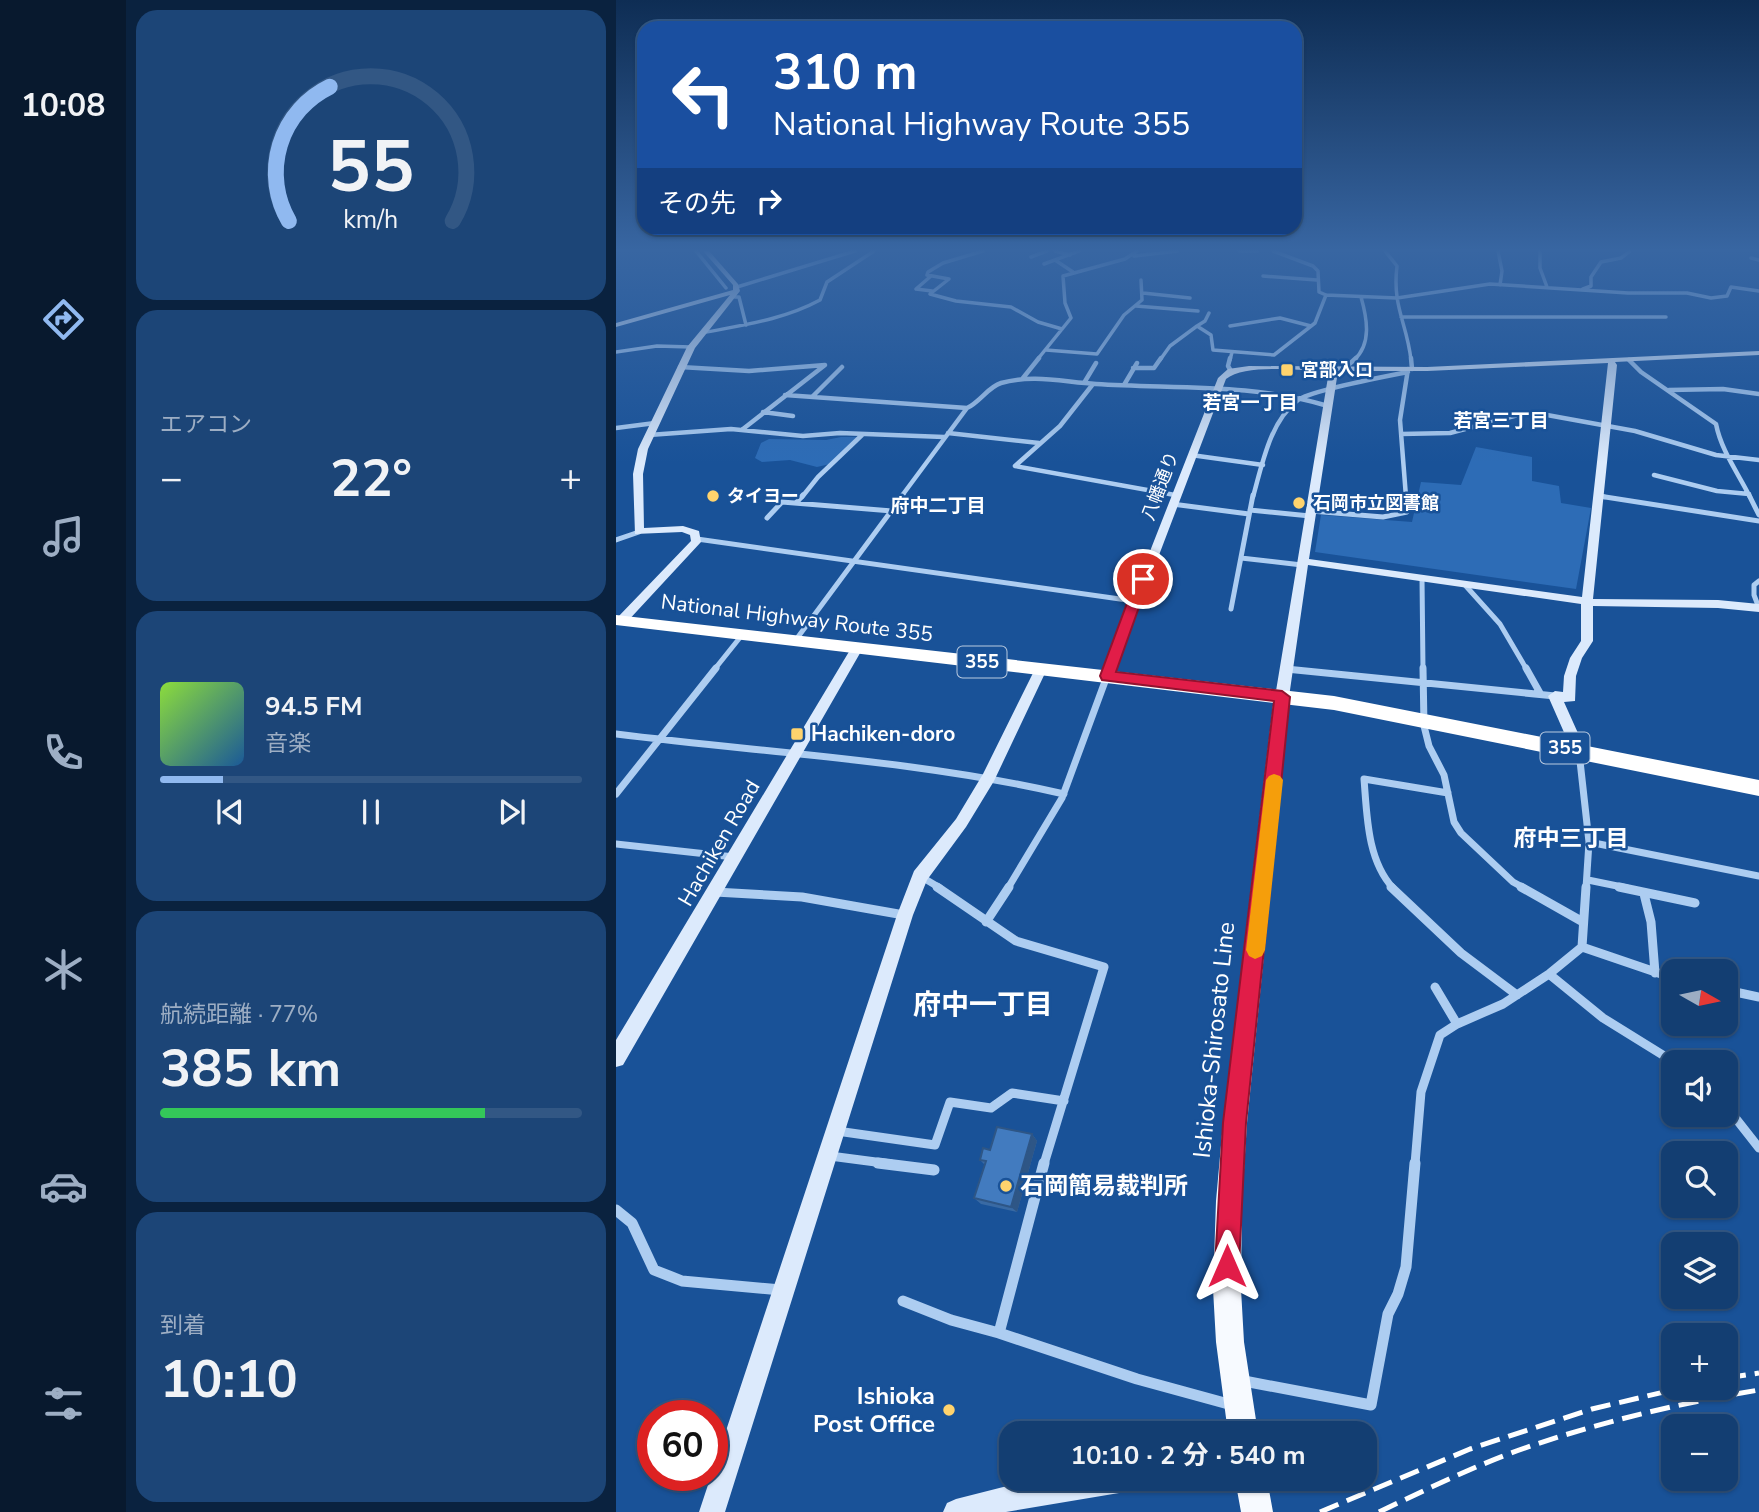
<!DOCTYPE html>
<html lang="ja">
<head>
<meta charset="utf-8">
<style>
	:root { --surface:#133e72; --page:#1c4577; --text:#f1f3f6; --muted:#9daec4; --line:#325784; --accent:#90b9f0 }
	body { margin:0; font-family:"Nunito Sans","Noto Sans JP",sans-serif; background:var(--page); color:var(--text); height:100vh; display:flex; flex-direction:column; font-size:26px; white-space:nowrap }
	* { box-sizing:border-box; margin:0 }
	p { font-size:23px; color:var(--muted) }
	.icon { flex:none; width:38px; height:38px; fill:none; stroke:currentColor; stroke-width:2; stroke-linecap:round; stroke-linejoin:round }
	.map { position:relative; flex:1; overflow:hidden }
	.side { display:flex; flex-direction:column; gap:10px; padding:10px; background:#0a223f; width:490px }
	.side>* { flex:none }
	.top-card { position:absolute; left:21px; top:21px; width:665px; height:214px; border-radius:21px; box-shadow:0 2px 5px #0004,0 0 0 2px var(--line); background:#1a4fa0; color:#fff; overflow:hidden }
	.needle { width:46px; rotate:99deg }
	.controls { position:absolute; left:1045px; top:959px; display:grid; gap:14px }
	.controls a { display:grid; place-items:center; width:77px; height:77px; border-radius:14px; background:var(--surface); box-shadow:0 2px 5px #0004,0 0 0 2px var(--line); font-size:35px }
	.speed { position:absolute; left:21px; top:1400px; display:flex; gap:14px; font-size:35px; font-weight:700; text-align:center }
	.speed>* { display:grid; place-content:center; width:91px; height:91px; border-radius:50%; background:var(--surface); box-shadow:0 2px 5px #0004,0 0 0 2px var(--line); line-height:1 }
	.speed .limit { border:10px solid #d22; background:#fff; color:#111 }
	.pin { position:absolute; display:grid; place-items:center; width:60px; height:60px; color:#fff; margin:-30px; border:4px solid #fff; border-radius:50%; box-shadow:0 2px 7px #0007 }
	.me { position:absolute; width:77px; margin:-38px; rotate:0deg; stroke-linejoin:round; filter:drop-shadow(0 0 5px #0008) }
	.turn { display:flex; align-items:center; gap:24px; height:147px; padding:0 21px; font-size:32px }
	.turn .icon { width:91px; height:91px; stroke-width:2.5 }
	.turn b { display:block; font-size:49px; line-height:60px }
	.then { display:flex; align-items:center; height:66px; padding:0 21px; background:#0003; gap:14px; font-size:26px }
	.big { font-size:52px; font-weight:700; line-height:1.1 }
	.side .widget { flex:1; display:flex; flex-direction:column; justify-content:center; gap:10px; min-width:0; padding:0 24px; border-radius:21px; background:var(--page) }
	.side .dial { align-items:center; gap:0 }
	.dial svg { height:182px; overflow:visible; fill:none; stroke:var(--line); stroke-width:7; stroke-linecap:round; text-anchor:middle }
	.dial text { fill:var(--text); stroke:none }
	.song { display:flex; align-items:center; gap:21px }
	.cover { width:84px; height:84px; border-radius:10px; background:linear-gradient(135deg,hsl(90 70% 55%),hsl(210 70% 35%)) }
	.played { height:7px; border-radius:4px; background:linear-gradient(90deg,var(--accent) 15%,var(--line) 15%) }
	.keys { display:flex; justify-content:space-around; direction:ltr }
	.heat { display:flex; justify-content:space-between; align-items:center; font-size:38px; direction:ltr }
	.charge { height:10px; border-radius:5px; background:linear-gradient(90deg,#34c759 77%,var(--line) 0) }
	.trip { position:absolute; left:383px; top:1421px; width:378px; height:70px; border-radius:21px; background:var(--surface); box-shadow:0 2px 5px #0004,0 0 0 2px var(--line); font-weight:700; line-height:70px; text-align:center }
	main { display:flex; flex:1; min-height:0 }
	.dock { display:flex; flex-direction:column; width:126px; justify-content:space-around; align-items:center; background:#08192e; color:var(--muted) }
	.dock .icon { width:49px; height:49px }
	.dock .selected { color:var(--accent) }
	.dock b { font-size:32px; color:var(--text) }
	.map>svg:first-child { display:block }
	.green { fill:#2d6cb6 }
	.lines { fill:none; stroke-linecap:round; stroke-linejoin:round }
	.street-far5 { stroke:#adcdf1; stroke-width:3.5 }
	.street-far4 { stroke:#adcdf1; stroke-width:4.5 }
	.street-far3 { stroke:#adcdf1; stroke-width:5 }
	.street-far2 { stroke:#adcdf1; stroke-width:7 }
	.street-far1 { stroke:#adcdf1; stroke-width:9 }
	.street { stroke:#adcdf1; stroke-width:11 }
	.secondary { fill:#dceafc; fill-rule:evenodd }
	.primary { fill:#f7faff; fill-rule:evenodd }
	.highway { fill:#fff; fill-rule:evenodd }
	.rail { stroke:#fff; stroke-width:5; stroke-dasharray:20 9; stroke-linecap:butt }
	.wall { fill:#396aa4 }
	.shaded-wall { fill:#2e5686 }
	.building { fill:#427bbf; stroke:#2e5686; stroke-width:2 }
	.route { fill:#e11d48; stroke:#92132f; stroke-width:2 }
	.slow { fill:#f59e0b }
	.poi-dot { fill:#ffd36d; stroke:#195298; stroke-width:2.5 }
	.labels { text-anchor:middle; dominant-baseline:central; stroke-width:5; stroke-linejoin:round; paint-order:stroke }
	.far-poi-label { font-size:18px; font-weight:bold; fill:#fff; stroke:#195298; text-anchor:start }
	.far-street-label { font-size:18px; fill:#fff; stroke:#195298 }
	.far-neighbourhood-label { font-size:19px; font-weight:bold; fill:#fff; stroke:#195298 }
	.shield { fill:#195298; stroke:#bacbe0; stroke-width:2 }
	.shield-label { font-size:19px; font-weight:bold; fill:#fff }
	.street-label { font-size:21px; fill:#fff; stroke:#195298 }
	.poi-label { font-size:21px; font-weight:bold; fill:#fff; stroke:#195298; text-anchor:start }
	.neighbourhood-label { font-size:23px; font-weight:bold; fill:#fff; stroke:#195298 }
	.near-street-label { font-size:24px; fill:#fff; stroke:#195298 }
	.near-poi-label { font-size:24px; font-weight:bold; fill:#fff; stroke:#195298; text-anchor:start }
	.near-neighbourhood-label { font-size:28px; font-weight:bold; fill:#fff; stroke:#195298 }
</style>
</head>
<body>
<main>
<nav class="dock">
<b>10:08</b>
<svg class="icon selected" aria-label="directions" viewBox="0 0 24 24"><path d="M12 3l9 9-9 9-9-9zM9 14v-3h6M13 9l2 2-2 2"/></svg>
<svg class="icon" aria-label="music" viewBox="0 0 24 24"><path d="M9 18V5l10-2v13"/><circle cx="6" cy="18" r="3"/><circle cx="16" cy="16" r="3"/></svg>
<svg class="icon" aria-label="phone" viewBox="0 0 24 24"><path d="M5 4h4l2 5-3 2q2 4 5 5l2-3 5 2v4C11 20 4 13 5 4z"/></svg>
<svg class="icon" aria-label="climate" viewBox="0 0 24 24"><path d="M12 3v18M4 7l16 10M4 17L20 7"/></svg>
<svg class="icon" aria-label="car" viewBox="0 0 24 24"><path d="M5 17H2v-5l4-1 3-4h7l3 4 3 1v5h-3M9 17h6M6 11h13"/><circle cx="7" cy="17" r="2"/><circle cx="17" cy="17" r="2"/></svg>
<svg class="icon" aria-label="filters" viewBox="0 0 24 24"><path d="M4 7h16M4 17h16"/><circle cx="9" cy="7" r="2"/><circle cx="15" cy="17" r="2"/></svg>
</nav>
<section class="side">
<div class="widget dial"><svg viewBox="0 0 100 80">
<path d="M14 69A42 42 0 1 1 86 69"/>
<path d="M14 69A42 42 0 0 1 32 10" stroke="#90b9f0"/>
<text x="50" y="56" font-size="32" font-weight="700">55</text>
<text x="50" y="72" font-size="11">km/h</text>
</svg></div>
<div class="widget"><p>エアコン</p>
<div class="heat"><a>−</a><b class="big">22°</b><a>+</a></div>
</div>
<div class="widget">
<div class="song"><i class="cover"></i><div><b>94.5 FM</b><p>音楽</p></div></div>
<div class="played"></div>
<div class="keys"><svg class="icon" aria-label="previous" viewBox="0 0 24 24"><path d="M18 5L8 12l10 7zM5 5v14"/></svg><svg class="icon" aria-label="pause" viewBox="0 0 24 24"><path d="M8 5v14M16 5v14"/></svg><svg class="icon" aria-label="next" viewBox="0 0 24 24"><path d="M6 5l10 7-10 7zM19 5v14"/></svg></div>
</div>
<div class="widget"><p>航続距離 · 77%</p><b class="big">385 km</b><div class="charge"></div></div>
<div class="widget"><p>到着</p><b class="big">10:10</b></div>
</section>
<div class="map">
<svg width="1143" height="1512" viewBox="0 0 1143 1512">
	<rect width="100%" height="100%" fill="#195298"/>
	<!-- green -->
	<path class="green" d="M225 437H241L214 464 201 467 174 460 146 462 139 458 145 443 153 439 210 440Z
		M860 447 916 457V481L943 486 945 503 975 508 960 589 699 552 705 515 796 522 805 482 845 485Z"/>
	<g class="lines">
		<!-- street-far5 -->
		<path class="street-far5" d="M80 251 110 288
			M367 251 327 263 312 272 311 275 333 279 314 294 340 301 395 307 422 322 446 329
			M439 251 454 255
			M623 251H642
			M657 251 697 266 702 271 703 292 710 295 781 298 874 284 1012 293H1071L1095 298 1111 296 1115 287 1143 291
			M769 251 781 266C776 307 791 323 795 360
			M882 251 886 271 884 285
			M924 251V268L931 287
			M518 256 562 251
			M415 257 431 251
			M1135 258 1143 260
			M439 260 457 272
			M428 264 463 251
			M315 276 300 289 316 291
			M647 276 701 280
			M121 287 239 251
			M967 289 975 286V277L985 262 1005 258 1014 251
			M527 293 574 298
			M119 297H123L130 325
			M520 306 582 311
			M593 313 589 321 581 326 595 335 597 350 658 355 699 323 710 295
			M785 317H1050
			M614 326 664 318 695 326
			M86 333C126 325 167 320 204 300L211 282 258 251
			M430 350 481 354 508 315 526 300 525 280
			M0 352 41 346 75 347
			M421 360 455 318 449 303 447 276 509 259 521 251
			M544 360 554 346 581 326
			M614 360 616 352
			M738 360C756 344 751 318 745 297"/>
		<!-- street-far4 -->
		<path class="street-far4" d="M614 358 612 366 615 371
			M795 358 796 369
			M1013 360 1025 372 1100 424C1105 450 1122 473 1134 497
			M64 367 133 371 209 365 127 429
			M517 368H538L545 358
			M728 369 740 358
			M407 378 423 358
			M468 383 480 363
			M477 384 444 426 399 466 559 495
			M508 385 521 363
			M1053 390 1107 389 1143 394
			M169 395 351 408
			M196 397 226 367
			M147 412 177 416
			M0 428 39 423
			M332 433 423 443
			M785 434 834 433 910 413H920L1019 431 1100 455 1143 460
			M33 435 115 429 187 436 224 433 328 437
			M575 455 647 465
			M1038 475 1101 491 1133 494
			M983 496 989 497
			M186 497 202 477 246 435
			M285 497 351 408C364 402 372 387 385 383 417 374 447 382 480 384 557 389 637 383 712 406
			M637 497C646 465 654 421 682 400 696 390 772 376 792 372
			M790 497 784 420 792 369"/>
		<!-- street-far3 -->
		<path class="street-far3" d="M1133 495 1143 515
			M983 496 1143 521
			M181 502 187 495
			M556 504 633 514
			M634 510 694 516
			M695 511 767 517 791 512 790 495
			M151 518 166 502 276 511
			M81 539 518 601
			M0 540 23 532
			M625 558 686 565
			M806 578 807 670
			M1143 581 1138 585V595L1143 608
			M849 585 884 624 911 670
			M615 609 637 495
			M179 641 287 495
			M670 669 679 670
			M98 670 126 635"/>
		<!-- street-far2 -->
		<path class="street-far2" d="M807 668 808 726 813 746 828 775 838 822 845 833 897 882 908 888
			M910 668 924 693
			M670 669 939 696
			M0 734C150 753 300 760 448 794
			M963 752 973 842 970 888
			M0 794 100 668
			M973 842 1143 876
			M0 844 118 857
			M304 876 324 888
			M972 880 1011 888
			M392 888 446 798 491 676
			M777 888C751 860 751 815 748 779L832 793"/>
		<!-- street-far1 -->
		<path class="street-far1" d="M321 887 400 941 488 967 428 1164
			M775 887 845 953 901 995
			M905 887 967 922
			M1003 887 1079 903
			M99 892 186 897 288 915
			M1028 894 1035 922 1039 973
			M370 922 393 887
			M966 947 1057 978
			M933 974 987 1018 1058 1062
			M819 987 841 1024
			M1110 990 1143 997
			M1110 1106 1143 1148
			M221 1131 319 1145 334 1102 375 1108 396 1093 448 1101
			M214 1156 275 1164
			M799 1164 805 1092 824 1035 841 1024 887 1004 933 974 966 947 970 887"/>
		<!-- street -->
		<path class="street" d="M262 1163 318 1170
			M428 1163 383 1333 521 1379 616 1405
			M0 1210 16 1223 38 1270 66 1281 165 1290
			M287 1301 335 1320 383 1333
			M628 1381 755 1405 772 1314 782 1294 790 1267 799 1163"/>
		<!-- secondary -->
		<path class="secondary" d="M87 251H93L122 284 124 291 79 348 32 449 27 474 28 528 67 526 83 531 85 542 9 624 5 625 0 623 1 618 75 541 74 535 66 532 19 534 17 474 22 449 71 347 114 295 0 327V323L117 290V285Z
			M1143 351V355L999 362 1001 365 977 599 1102 600 1143 604V612L1102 608 977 606V641L966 658 960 676 959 701 948 702 970 751 968 755H958L932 696 939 691 947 692 948 676 954 658 965 641V604L692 565 673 697 666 702 661 700 659 697 713 371C687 371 630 363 610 379L497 676 491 681 485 676 602 378 612 369 633 366 811 367ZM992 363 966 597 693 559 722 371H811Z
			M241 644 247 648 7 1065 0 1067V1040L237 645Z
			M425 665 431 669 378 781 350 827 311 880 297 915 109 1512H83L281 915 298 871 340 819 367 774 419 669Z
			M432 1479H522L518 1488 509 1492 390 1512H327L331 1503 340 1499 403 1483Z"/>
		<!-- primary -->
		<path class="primary" d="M666 691 674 697 631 1123 626 1201 625 1289 628 1342 642 1433H612L600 1342 597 1289 600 1201 607 1123 658 697Z
			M619 1479H651L657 1512H625Z"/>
		<!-- highway -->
		<path class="highway" d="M0 615 718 696 1143 780V796L718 710 0 625Z"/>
		<!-- rail -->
		<path class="rail" d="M1110 1378 1143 1373
			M704 1512 854 1449 976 1409 1065 1388
			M763 1512C807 1491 850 1470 895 1453 975 1424 1059 1404 1143 1390"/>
	</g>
	<!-- wall -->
	<path class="wall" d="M416 1134 421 1141 401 1212 365 1204 358 1198 369 1165 364 1160 374 1150Z"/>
	<!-- shaded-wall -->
	<path class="shaded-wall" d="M416 1134 421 1141 401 1212 395 1207Z"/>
	<!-- building -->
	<path class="building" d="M381 1127 416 1134 395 1207 358 1198 370 1161 364 1160 367 1148 374 1150Z"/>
	<!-- sky -->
	<linearGradient id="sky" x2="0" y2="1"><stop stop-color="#0e2d54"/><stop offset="0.54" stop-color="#3866a2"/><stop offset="1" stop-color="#3866a2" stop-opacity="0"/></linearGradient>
	<rect width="1143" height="463" fill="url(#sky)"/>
	<!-- route -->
	<path class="route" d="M527 575 533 579 500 672 666 691 674 697 630 1123 623 1266 620 1275 611 1279 602 1275 599 1266 607 1123 658 701 486 680 484 676 520 579Z"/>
	<!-- slow -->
	<path class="slow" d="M658 774 664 776 667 780 649 950 646 956 639 959 633 956 630 950 650 780 653 776Z"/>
	<!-- markers -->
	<g class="poi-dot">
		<rect x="664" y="363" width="14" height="14" rx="3.5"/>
		<circle cx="97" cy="496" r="7"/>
		<circle cx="683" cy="503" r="7"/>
		<rect x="174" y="727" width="14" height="14" rx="3.5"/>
		<circle cx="390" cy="1186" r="7"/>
		<circle cx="333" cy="1410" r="7"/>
	</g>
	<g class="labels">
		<!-- far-poi labels -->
		<g class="far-poi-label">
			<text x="685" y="370">宮部入口</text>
			<text x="111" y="496">タイヨー</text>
			<text x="697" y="503">石岡市立図書館</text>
		</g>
		<!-- far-street labels -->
		<g class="far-street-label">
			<text transform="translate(544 486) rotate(-69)">八幡通り</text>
		</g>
		<!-- far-neighbourhood labels -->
		<g class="far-neighbourhood-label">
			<text x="634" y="403">若宮一丁目</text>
			<text x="885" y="421">若宮三丁目</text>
			<text x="322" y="506">府中二丁目</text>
		</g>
		<!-- shield labels -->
		<g class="shield">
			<rect x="341.5" y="646.5" width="49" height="31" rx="5"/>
			<rect x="924.5" y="732.5" width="49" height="31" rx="5"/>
		</g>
		<g class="shield-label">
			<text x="366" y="662">355</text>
			<text x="949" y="748">355</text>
		</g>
		<!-- street labels -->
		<g class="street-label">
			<text transform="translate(181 618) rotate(7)">National Highway Route 355</text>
			<text transform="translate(103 843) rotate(-60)">Hachiken Road</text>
		</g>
		<!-- poi labels -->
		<g class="poi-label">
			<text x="195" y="734">Hachiken-doro</text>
		</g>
		<!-- neighbourhood labels -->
		<g class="neighbourhood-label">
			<text x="955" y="838">府中三丁目</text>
		</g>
		<!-- near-street labels -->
		<g class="near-street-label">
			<text transform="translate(598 1040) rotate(-84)">Ishioka-Shirosato Line</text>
		</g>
		<!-- near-poi labels -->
		<g class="near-poi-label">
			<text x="404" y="1186">石岡簡易裁判所</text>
			<text x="319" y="1396" text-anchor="end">Ishioka<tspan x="319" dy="28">Post Office</tspan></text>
		</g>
		<!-- near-neighbourhood labels -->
		<g class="near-neighbourhood-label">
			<text x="367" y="1005">府中一丁目</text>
		</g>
	</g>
</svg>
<div class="controls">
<a><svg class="needle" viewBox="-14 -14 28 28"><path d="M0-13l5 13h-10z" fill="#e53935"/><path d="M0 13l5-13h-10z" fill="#9daec4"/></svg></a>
<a><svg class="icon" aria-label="sound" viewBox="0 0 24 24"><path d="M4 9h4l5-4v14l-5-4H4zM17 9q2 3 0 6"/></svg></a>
<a><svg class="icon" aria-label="search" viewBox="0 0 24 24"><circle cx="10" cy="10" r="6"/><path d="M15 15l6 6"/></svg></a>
<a><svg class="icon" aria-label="layers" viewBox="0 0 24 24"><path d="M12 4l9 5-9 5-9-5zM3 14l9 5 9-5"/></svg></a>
<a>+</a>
<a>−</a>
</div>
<div class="speed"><div class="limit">60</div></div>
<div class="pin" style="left:527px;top:579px;background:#d93025"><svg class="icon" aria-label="arrive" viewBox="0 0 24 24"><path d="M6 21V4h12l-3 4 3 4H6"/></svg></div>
<svg class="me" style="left:611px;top:1266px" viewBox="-20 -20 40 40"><path d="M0-17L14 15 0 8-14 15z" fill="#e11d48" stroke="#fff" stroke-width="4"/></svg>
<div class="trip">10:10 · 2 分 · 540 m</div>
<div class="top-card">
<div class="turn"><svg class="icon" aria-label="left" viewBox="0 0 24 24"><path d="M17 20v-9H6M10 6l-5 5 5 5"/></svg><div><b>310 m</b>National Highway Route 355</div></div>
<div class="then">その先<svg class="icon" aria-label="right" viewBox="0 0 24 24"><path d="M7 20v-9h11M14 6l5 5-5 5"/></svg></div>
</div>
</div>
</main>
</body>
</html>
